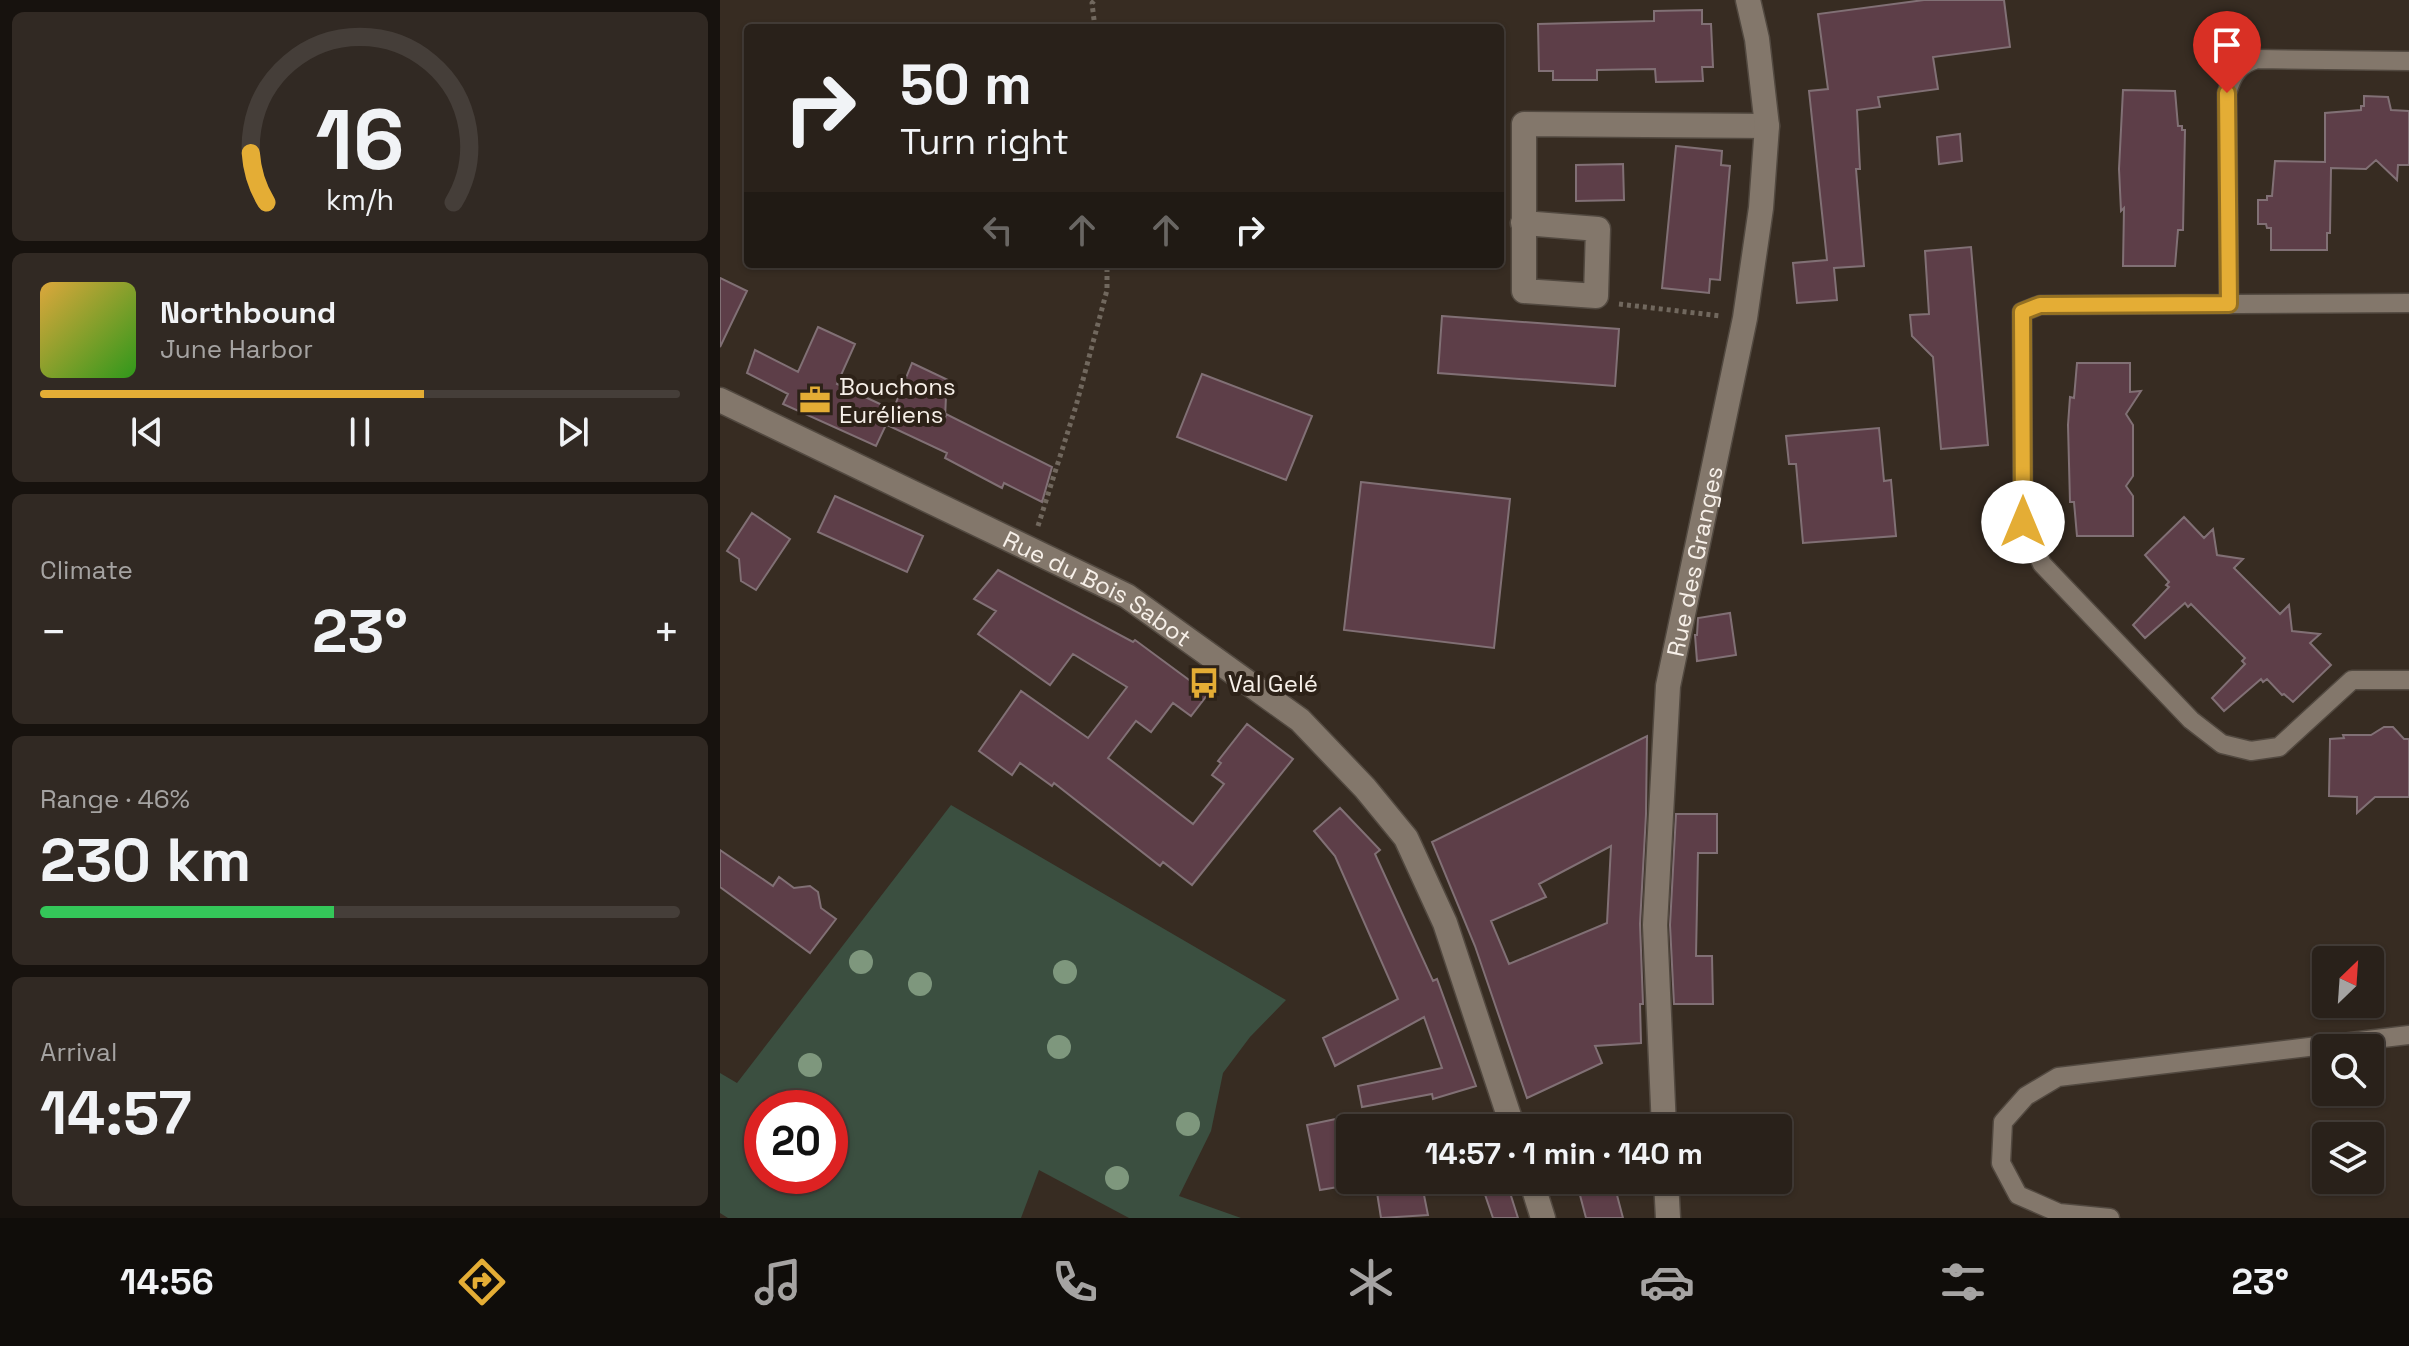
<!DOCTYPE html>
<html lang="en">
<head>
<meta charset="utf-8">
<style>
	:root { --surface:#29211a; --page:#312923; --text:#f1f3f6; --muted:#a5a3a2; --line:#453e39; --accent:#e4ad35 }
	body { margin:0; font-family:"Space Grotesk",sans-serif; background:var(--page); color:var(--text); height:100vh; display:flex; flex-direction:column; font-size:30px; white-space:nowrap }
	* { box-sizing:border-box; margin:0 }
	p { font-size:26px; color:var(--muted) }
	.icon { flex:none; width:44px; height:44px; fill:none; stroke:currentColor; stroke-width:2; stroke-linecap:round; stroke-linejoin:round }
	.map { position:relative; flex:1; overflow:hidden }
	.panel { display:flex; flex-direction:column; gap:12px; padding:12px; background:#17120e; width:720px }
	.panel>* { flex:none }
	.guide { position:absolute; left:24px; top:24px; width:760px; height:244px; border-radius:8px; box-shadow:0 2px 6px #0004,0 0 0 2px var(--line); background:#29211a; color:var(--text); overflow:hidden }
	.needle { width:52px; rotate:25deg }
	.controls { position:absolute; left:1592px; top:946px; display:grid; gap:16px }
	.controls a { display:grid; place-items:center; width:72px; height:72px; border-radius:8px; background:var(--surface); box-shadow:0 2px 6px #0004,0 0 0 2px var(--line); font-size:40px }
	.speed { position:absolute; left:24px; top:1090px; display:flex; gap:16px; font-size:40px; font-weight:700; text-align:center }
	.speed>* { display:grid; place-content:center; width:104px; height:104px; border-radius:50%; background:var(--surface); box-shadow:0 2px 6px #0004,0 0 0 2px var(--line); line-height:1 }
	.speed .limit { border:12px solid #d22; background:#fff; color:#111 }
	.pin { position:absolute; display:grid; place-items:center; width:68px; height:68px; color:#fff; margin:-82px -34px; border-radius:50% 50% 50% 0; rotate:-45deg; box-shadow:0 0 8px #0007 }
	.pin .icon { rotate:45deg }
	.me { position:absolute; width:88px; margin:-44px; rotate:0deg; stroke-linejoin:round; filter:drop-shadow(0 0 6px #0008) }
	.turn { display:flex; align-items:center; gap:28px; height:168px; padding:0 24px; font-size:36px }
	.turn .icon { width:104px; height:104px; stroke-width:2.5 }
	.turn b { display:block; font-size:56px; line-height:68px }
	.lanes { display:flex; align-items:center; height:76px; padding:0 24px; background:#0003; justify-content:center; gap:40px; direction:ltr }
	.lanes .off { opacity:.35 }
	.big { font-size:60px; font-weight:700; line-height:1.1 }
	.panel .card { flex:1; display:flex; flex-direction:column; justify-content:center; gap:12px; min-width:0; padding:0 28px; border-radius:12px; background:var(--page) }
	.panel .dial { align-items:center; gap:0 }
	.dial svg { height:208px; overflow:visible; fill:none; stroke:var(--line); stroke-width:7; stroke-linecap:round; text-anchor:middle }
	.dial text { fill:var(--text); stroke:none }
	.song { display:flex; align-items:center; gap:24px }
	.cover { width:96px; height:96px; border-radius:12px; background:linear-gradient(135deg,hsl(40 70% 55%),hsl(110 70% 35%)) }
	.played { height:8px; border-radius:4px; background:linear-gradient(90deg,var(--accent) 60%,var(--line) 60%) }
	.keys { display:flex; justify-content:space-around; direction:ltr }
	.heat { display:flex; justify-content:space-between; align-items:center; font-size:44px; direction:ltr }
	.charge { height:12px; border-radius:6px; background:linear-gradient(90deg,#34c759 46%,var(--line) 0) }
	.trip { position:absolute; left:616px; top:1114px; width:456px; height:80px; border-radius:8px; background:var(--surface); box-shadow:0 2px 6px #0004,0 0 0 2px var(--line); font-weight:700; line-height:80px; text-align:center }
	.tabs { display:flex; height:128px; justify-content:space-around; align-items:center; background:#100d0a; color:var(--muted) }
	.tabs .icon { width:56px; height:56px }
	.tabs .on { color:var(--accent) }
	.tabs b { font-size:36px; color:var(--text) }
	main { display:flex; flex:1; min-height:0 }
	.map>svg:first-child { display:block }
	.green { fill:#3b4f40; fill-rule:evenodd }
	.building { fill:#5d3e48; stroke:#817075; stroke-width:2; fill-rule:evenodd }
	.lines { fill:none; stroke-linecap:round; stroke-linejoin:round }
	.service-casing { stroke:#524940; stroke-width:21 }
	.minor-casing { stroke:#524940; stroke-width:27 }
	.tertiary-casing { stroke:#524940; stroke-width:27 }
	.secondary-casing { stroke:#524940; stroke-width:27 }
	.path { stroke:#71685e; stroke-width:5; stroke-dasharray:4 4; stroke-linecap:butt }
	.service { stroke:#83776b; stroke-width:18 }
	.minor { stroke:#83776b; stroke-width:24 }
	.tertiary { stroke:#83776b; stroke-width:24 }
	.secondary { stroke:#83776b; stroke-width:24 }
	.tree { fill:#7e977d }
	.route-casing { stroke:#947022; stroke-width:20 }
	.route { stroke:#e4ad35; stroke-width:14 }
	.labels { text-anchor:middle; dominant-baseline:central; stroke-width:8; stroke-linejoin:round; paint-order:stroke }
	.poi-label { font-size:24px; fill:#f7f0e9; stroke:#2d2218; text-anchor:start }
	.street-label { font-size:24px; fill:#f7f0e9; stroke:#2d2218 }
</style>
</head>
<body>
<main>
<section class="panel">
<div class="card dial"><svg viewBox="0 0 100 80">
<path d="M14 69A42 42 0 1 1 86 69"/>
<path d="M14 69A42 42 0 0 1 8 50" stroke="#e4ad35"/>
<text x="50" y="56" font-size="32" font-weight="700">16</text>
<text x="50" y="72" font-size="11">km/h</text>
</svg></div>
<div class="card">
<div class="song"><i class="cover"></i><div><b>Northbound</b><p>June Harbor</p></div></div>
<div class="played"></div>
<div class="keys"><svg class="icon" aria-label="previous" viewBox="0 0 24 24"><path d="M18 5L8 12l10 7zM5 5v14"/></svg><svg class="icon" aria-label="pause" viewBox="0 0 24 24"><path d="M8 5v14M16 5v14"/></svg><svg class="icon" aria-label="next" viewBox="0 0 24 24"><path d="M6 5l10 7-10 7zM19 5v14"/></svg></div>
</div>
<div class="card"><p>Climate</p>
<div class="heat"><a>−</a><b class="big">23°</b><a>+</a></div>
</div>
<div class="card"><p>Range · 46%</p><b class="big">230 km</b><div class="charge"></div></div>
<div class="card"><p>Arrival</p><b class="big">14:57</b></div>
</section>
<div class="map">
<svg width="1689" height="1218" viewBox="0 0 1689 1218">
	<rect width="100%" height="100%" fill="#372c22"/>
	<!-- green -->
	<path class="green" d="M231 805 566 1000 530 1037 503 1073 491 1131 459 1196 521 1218H409L319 1170 301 1218H8L0 1213V1073L17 1083ZM42 1108H110V1176H42Z"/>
	<!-- building -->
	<path class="building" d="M1204 0H1284L1290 47 1213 57 1218 89 1158 97 1160 107 1137 110 1140 169H1136L1144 266 1114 268 1117 300 1077 303 1073 263 1107 260 1089 91 1108 89 1098 14Z
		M982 10V24H991L993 67H982L983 81 936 82 935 69 877 70V80H833V71H819L818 24 934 21V11Z
		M1403 90 1455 91 1458 126H1462V130H1465L1463 230H1458L1455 266H1403L1404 208 1401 211 1399 169Z
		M1644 96 1668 97 1671 110 1689 111V165H1678L1677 180 1656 160 1646 169 1611 168 1610 233H1607V250H1551V228H1547L1546 224H1538V200H1547V196H1552L1555 161 1605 162V113L1641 110V106H1644Z
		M1240 134 1242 161 1219 164 1217 137Z
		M956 146 1002 151 1001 165 1010 166 1000 280 990 279 989 293 942 288Z
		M903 164 904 200 856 201V165Z
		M1251 247 1268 445 1221 449 1213 357 1192 336 1190 315 1209 314 1205 251Z
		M0 278 27 291 0 347Z
		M722 316 899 329 895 386 718 373Z
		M98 327 135 344 117 384 173 410 156 446 63 404 68 394 27 373 35 350 78 372Z
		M192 363 228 380 222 394 226 396 225 419 226 414 332 467 322 502 284 483 282 488 225 458 227 453 167 425Z
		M1357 363H1410V392L1421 391 1406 414 1413 425V476L1406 486 1413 496V536H1357L1354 502H1350L1348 425 1350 397 1354 398Z
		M482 374 592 416 566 480 457 437Z
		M1159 428 1164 481 1171 480 1176 536 1083 543 1076 464H1069L1066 436Z
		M641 482 790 499 774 648 624 630Z
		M115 496 203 536 187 572 98 532Z
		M32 513 70 539 36 590 21 581 19 559 7 551Z
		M1464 517 1484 538 1493 529 1497 555 1523 559 1514 568 1560 614 1569 605 1572 631 1600 634 1590 643 1611 665 1573 702 1564 694 1562 695 1547 679 1543 682 1541 679 1504 711 1492 698 1525 664 1522 661 1525 658 1471 604 1468 607 1465 603 1425 638 1413 625 1449 587 1446 585 1449 582 1425 555Z
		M278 570 413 642 415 640 488 694 471 716 453 703 431 732 416 721 388 758 473 824 504 784 492 775 501 763 498 761 527 724 573 759 472 885 443 862 440 866 334 783 332 786 300 763 292 775 259 751 301 691 368 738 407 687 353 654 330 685 258 634 276 611 254 599Z
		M1010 613 1016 655 977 661 975 635H977L978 618Z
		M1664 727H1673L1684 739H1689V797H1655L1637 813V797L1609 796 1610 739 1624 738 1623 735H1651Z
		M927 736 926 814 920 924 923 1004H920L921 1043 875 1046 882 1063 807 1098 755 946 712 842ZM891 846 887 923 789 964 771 921 826 897 819 884Z
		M620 808 660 850 655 854 713 981 717 979 756 1086 713 1099 712 1094 642 1107 638 1086 722 1068 704 1017 615 1066 603 1038 678 999 615 856 594 831Z
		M956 814H997V853H978L976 956H992L993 1004H954L950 925Z
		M0 850 53 886 59 877 74 888 90 886 98 892 101 908 116 919 90 953 0 887Z
		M630 1116V1185L600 1190 587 1125Z
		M655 1180H701L708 1215 661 1218Z
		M760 1180H786L798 1218H773Z
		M856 1180H893L903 1218H866Z"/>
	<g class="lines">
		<defs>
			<path id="service" d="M1689 303 1320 305 1302 312 1303 522 1322 564 1471 720 1502 744 1531 751 1559 747 1632 680H1689
				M1509 304 1507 93C1512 75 1519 64 1537 59L1689 61
				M1390 1218 1339 1213 1298 1195 1281 1163 1283 1122 1306 1096 1338 1077 1689 1035"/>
			<path id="minor" d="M803 223 878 229 876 296 804 291V124L1047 126"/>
			<g id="tertiary">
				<path id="s1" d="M944 1128 935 925 948 686 1025 318 1041 208 1047 126 1037 39 1028 0"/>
				<path d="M946 1180 948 1218"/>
			</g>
			<g id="secondary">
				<path id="s2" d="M0 400 407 596 580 720 645 788 686 838 725 923 793 1128"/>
				<path d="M811 1180 823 1218"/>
			</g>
		</defs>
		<!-- service casing -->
		<use href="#service" class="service-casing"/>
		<!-- minor casing -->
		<use href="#minor" class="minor-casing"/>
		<!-- tertiary casing -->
		<use href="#tertiary" class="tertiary-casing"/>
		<!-- secondary casing -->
		<use href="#secondary" class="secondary-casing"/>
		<!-- path -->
		<path class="path" d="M375 28 372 3 375 0
			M899 304 1001 316
			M318 526 356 406 387 290V264"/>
		<!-- service -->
		<use href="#service" class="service"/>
		<!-- minor -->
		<use href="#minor" class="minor"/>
		<!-- tertiary -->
		<use href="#tertiary" class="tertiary"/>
		<!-- secondary -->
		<use href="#secondary" class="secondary"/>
	</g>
	<!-- trees -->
	<g class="tree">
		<circle cx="141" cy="962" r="12"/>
		<circle cx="345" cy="972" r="12"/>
		<circle cx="200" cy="984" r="12"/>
		<circle cx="339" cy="1047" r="12"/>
		<circle cx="90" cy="1065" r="12"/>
		<circle cx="468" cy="1124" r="12"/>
		<circle cx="397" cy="1178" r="12"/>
	</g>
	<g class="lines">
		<defs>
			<path id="route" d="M1303 522 1302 312 1320 305 1509 304 1507 93"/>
		</defs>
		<!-- route casing -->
		<use href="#route" class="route-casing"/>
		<!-- route -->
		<use href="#route" class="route"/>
	</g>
	<!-- icons -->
	<defs>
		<symbol id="office-bare" viewBox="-9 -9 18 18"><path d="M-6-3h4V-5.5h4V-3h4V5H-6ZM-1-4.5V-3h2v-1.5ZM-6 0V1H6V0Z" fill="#e4ad35" stroke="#2d2218" stroke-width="2.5" paint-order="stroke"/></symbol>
		<symbol id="bus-bare" viewBox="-9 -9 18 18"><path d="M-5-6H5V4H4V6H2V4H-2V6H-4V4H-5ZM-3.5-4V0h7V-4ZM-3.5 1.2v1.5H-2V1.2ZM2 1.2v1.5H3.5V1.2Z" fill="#e4ad35" stroke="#2d2218" stroke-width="2.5" paint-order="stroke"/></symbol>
	</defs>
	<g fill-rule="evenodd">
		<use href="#office-bare" x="73" y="378" width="44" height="44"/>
		<use href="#bus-bare" x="462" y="661" width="44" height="44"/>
	</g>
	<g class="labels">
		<!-- poi labels -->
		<g class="poi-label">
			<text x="119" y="386">Bouchons<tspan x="119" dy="28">Euréliens</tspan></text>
			<text x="508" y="683">Val Gelé</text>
		</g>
		<!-- street labels -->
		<g class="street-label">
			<text stroke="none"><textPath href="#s1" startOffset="570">Rue des Granges</textPath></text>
			<text stroke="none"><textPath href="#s2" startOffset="422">Rue du Bois Sabot</textPath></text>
		</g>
	</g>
</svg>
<div class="controls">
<a><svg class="needle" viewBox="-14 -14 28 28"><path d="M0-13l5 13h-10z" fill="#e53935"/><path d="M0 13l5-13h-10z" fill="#a5a3a2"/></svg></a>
<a><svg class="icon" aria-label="search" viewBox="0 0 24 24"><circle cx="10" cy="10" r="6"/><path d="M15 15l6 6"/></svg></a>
<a><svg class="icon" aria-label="layers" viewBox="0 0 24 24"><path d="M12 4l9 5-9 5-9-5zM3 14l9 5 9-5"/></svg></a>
</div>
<div class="speed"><div class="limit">20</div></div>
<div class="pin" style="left:1507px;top:93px;background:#d93025"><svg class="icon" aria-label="arrive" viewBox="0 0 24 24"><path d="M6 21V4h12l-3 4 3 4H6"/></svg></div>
<svg class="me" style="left:1303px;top:522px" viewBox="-20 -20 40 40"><circle r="19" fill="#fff"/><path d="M0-13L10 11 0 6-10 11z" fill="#e4ad35"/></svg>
<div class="trip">14:57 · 1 min · 140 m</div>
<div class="guide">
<div class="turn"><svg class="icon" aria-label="right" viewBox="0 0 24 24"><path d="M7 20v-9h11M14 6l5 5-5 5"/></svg><div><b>50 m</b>Turn right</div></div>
<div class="lanes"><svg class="icon off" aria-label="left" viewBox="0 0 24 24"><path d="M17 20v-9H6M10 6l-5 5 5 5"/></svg><svg class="icon off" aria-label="ahead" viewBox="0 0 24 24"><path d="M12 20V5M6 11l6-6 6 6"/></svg><svg class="icon off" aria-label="ahead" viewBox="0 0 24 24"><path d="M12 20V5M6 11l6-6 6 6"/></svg><svg class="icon" aria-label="right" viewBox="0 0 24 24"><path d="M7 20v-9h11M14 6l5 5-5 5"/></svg></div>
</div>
</div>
</main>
<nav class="tabs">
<b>14:56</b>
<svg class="icon on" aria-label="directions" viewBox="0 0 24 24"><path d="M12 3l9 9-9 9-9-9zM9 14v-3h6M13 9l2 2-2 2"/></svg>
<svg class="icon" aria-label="music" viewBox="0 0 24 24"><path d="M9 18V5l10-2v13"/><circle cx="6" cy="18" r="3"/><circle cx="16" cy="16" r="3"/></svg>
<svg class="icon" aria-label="phone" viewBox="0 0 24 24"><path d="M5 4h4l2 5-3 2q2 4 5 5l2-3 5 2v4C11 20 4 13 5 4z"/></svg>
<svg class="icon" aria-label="climate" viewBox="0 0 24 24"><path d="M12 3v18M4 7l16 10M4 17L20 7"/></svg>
<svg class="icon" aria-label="car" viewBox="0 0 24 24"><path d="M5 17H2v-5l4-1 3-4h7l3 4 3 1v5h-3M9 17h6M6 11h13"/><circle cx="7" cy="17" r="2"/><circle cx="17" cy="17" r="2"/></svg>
<svg class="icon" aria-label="filters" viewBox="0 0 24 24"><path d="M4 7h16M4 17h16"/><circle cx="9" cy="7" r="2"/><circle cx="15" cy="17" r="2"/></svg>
<b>23°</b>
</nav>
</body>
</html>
